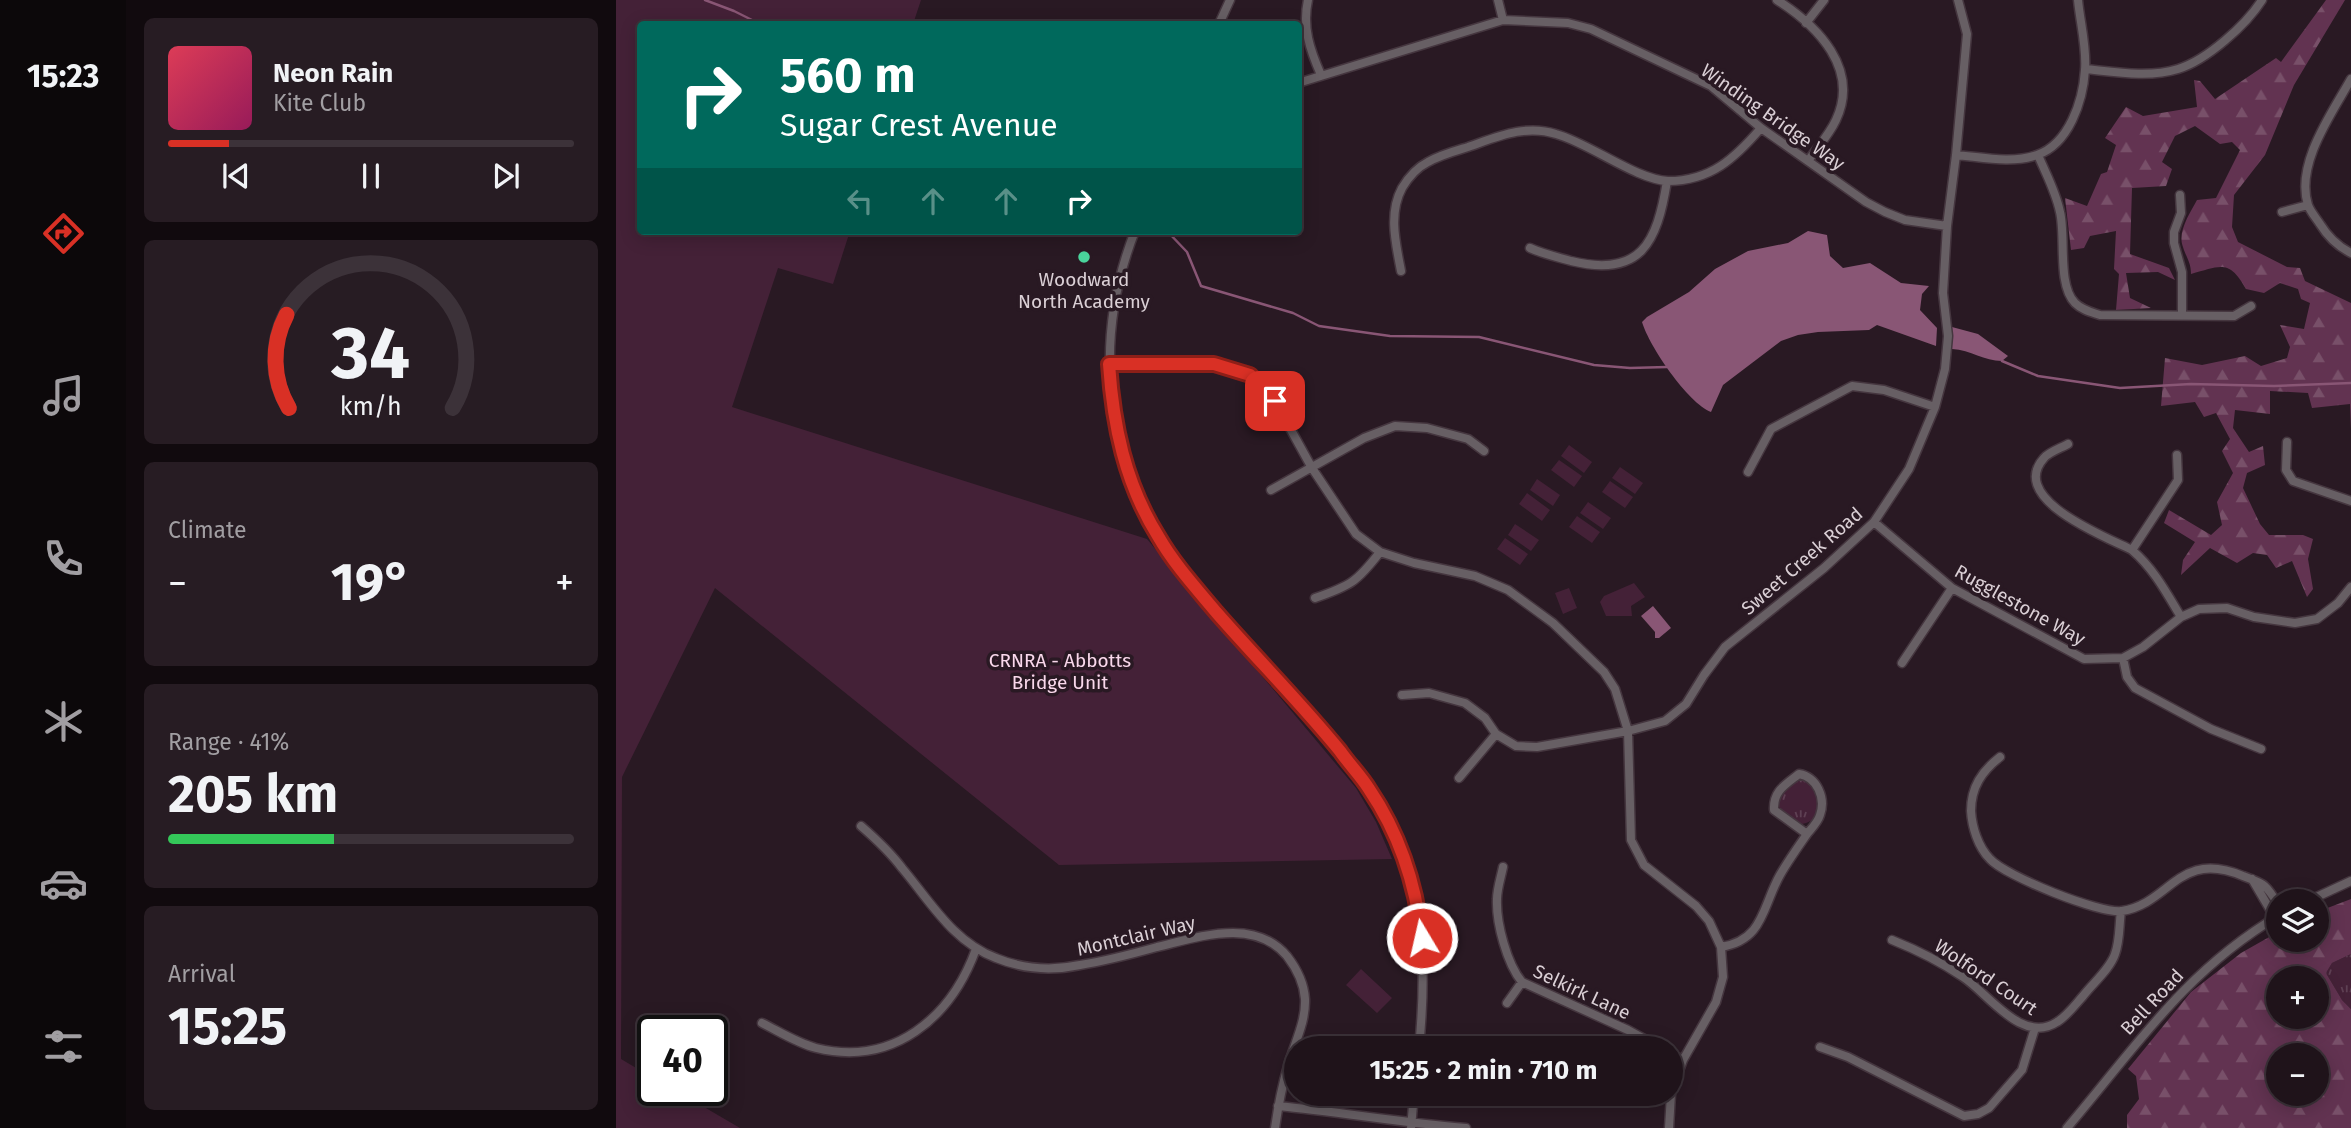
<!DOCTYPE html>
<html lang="en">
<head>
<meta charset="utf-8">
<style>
	:root { --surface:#1f131a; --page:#271c23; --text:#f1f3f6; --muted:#a19ea2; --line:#3c3239; --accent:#d93025 }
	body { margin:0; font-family:"Fira Sans",sans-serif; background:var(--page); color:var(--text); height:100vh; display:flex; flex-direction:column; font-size:26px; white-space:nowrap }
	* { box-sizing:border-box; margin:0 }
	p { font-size:23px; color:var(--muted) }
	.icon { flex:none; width:38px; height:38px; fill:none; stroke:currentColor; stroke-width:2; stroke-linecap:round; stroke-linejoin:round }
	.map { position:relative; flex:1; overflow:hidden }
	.panel { display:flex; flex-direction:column; gap:18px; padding:18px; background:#110a0e; width:490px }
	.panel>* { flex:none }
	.banner { position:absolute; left:21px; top:21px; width:665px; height:214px; border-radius:7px; box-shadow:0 4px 18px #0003,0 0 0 2px var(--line); background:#00695c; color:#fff; overflow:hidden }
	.controls { position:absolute; left:1650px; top:889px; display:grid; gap:14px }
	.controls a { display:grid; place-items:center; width:63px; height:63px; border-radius:50%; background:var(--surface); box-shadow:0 4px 18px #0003,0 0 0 2px var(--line); font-size:35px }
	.speed { position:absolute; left:21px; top:1015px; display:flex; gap:14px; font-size:35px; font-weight:700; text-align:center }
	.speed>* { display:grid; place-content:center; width:91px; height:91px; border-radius:50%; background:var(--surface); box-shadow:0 4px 18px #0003,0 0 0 2px var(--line); line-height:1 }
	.speed .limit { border:4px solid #111; border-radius:10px; background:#fff; color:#111 }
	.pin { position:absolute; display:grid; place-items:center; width:60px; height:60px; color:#fff; margin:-30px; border-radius:14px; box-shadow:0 4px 10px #0006 }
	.me { position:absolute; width:77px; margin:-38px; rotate:351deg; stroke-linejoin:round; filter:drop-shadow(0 0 5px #0008) }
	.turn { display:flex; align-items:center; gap:24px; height:147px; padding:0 28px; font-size:32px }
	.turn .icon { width:91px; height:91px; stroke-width:2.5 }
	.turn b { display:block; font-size:49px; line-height:60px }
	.lanes { display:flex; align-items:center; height:66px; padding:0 28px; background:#0003; justify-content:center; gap:35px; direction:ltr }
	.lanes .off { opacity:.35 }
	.big { font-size:52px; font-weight:700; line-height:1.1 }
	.panel .widget { flex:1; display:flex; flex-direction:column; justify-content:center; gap:10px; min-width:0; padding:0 24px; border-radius:10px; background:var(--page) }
	.panel .dial { align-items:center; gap:0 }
	.dial svg { height:182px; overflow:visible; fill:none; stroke:var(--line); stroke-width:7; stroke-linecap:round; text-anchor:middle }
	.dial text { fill:var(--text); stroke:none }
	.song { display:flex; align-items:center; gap:21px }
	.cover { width:84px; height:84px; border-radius:10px; background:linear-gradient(135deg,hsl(350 70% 55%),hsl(330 70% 35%)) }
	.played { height:7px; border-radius:4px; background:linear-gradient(90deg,var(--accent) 15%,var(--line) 15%) }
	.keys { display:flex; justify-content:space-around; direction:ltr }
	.heat { display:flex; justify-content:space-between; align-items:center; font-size:38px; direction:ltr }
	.charge { height:10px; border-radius:5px; background:linear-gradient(90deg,#34c759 41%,var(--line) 0) }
	.trip { position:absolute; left:668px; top:1036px; width:399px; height:70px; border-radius:35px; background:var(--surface); box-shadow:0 4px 18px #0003,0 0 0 2px var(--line); font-weight:700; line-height:70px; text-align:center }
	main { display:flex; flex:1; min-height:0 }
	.tabs { display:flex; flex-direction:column; width:126px; justify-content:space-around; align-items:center; background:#0c080a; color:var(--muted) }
	.tabs .icon { width:49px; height:49px }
	.tabs .on { color:var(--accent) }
	.tabs b { font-size:32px; color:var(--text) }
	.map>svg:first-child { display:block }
	.grass { fill:url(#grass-tufts) }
	.forest { fill:url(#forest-firs); fill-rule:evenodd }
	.green { fill:#442137 }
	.water { fill:#895675 }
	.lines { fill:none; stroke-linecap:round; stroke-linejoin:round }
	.stream { stroke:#895675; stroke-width:2.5 }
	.minor-casing { stroke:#45363f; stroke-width:11 }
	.minor { stroke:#675f64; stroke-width:8 }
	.route-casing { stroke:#8d1f18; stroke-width:18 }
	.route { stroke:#d93025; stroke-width:12 }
	.poi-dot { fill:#4ad49c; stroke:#291923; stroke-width:2.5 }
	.labels { text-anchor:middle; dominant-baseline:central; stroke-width:7; stroke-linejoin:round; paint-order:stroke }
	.street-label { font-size:19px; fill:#dacfd5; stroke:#291923 }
	.poi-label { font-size:19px; fill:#dacfd5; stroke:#291923 }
	.park-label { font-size:19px; fill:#f9d8eb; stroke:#291923 }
</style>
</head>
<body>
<main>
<nav class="tabs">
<b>15:23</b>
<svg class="icon on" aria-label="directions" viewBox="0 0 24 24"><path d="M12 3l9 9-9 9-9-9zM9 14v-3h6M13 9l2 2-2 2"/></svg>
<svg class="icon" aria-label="music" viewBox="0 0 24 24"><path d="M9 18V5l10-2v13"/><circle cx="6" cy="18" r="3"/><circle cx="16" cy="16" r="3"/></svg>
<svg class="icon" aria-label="phone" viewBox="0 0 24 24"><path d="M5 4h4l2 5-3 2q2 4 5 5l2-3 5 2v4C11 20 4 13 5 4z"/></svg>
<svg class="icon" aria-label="climate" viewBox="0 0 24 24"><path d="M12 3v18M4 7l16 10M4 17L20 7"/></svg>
<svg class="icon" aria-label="car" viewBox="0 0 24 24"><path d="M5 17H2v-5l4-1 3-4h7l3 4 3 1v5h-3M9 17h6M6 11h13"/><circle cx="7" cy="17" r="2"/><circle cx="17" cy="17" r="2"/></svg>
<svg class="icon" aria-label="filters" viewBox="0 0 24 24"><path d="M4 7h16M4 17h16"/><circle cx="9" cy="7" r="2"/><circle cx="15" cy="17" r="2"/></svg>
</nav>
<section class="panel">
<div class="widget">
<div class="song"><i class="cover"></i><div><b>Neon Rain</b><p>Kite Club</p></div></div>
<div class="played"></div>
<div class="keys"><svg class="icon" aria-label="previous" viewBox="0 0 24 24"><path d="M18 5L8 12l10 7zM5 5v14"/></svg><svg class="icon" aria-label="pause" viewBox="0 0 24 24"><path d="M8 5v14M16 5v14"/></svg><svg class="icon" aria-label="next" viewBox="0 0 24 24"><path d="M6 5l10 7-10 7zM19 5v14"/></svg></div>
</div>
<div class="widget dial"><svg viewBox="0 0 100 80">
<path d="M14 69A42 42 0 1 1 86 69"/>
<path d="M14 69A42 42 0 0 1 13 28" stroke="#d93025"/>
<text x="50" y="56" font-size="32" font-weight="700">34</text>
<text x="50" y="72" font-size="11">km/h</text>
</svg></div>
<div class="widget"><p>Climate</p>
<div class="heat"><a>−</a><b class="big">19°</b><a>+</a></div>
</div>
<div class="widget"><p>Range · 41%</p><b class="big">205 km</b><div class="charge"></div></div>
<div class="widget"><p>Arrival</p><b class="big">15:25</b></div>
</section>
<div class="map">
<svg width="1735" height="1128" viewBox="0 0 1735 1128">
	<defs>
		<pattern id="grass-tufts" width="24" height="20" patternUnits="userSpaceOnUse" patternTransform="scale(1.75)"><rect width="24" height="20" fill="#442137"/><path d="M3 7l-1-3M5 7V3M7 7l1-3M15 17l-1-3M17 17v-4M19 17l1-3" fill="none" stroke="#5e4053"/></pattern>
		<pattern id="forest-firs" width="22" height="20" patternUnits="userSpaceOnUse" patternTransform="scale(1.75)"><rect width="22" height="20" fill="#623351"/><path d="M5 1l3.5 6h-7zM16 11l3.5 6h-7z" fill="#785069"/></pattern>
	</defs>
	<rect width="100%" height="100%" fill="#291923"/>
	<!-- grass -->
	<path class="grass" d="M1188 778C1202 791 1212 819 1186 824 1166 815 1152 805 1173 788 1179 783 1182 780 1188 778Z
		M1735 954V1009L1726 1000 1710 973 1716 963Z"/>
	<!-- forest -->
	<path class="forest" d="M1710 0H1729L1678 85 1649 155 1618 195 1616 227 1622 242 1671 267 1684 268 1689 281 1735 303V429L1734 404 1696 408 1692 393 1654 391V414L1619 410 1617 428 1633 452 1647 446 1649 465 1631 473 1627 488 1644 524 1653 535H1687L1697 539 1692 559 1697 589 1691 597 1676 561 1660 568 1651 555 1637 553 1621 563 1594 548 1565 575 1567 560 1579 542 1548 523 1553 510 1595 535 1606 525 1601 502 1617 473 1606 451 1614 439 1600 413 1588 417 1579 402 1545 406 1549 358 1586 365 1629 356 1645 366 1671 358 1674 347 1664 325 1688 329 1694 303 1685 299 1682 289 1664 283 1648 293 1630 289C1613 259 1605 266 1575 274 1575 262 1570 257 1567 247 1561 232 1574 213 1581 200L1600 198 1624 150 1616 142 1604 144 1579 126 1559 136 1546 162 1556 169 1550 186 1516 188 1514 254 1553 268 1559 280 1542 272 1510 273 1514 298 1535 308 1500 310 1503 274 1498 269 1500 231 1474 236 1468 248 1455 250 1449 198 1471 206 1485 174 1491 172 1500 145 1489 138 1510 107 1527 116 1581 107 1578 80 1584 81 1599 99 1660 58 1665 62Z
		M1735 899V954L1716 963 1710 973 1726 1000 1735 1009V1128H1511V1115L1523 1099 1520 1076 1512 1069 1575 992 1625 953 1662 932V940H1701V912ZM1662 978H1701V1017H1662ZM1662 1055H1701V1094H1662Z"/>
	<!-- green -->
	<path class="green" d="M0 0H305L297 24H24V231H234L217 284 162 268 116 407 531 539 740 788 760 822 776 859 443 865 99 588 6 777 5 1059 37 1078V1090H59L124 1128H0Z
		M953 445 976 462 968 473 945 456Z
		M943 460 966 476 958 487 935 470Z
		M1004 467 1027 483 1019 494 996 478Z
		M921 479 944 495 937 506 914 490Z
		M994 481 1017 497 1009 508 986 492Z
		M911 493 934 510 926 521 903 504Z
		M972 502 995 518 987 529 964 513Z
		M961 516 984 532 976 543 953 527Z
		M899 524 923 540 915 551 892 535Z
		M889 538 912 554 904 565 881 549Z
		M1018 583 1029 597 1015 606 1016 616H990L984 602 988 596Z
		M953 588 961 608 947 614 939 593Z
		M745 969 776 998 761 1013 730 985Z"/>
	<!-- water -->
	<path class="water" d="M1192 231 1211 235 1214 256 1227 268 1254 263 1285 283 1313 286 1306 294 1304 310 1321 328 1320 346 1261 325 1253 330 1202 332 1182 335 1165 341 1107 385 1095 412C1072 403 1033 346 1026 322L1031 317 1073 292 1099 269 1132 251 1172 243Z
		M1336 327 1362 334 1392 356 1386 361C1368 361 1355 350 1336 349Z
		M1037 606 1055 628 1043 638H1039V632L1025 616Z"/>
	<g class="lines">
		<!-- stream -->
		<path class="stream" d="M89 0 118 11 144 24
			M551 231 571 252 585 286 677 313 703 326 774 336 863 337 978 365 1014 368 1051 367
			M1386 361 1422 376 1504 388 1575 384 1658 386 1735 383"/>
		<defs>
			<path id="minor" d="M692 0C686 27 694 50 705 75
				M882 0 887 20
				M1161 0C1202 26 1244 69 1220 120 1213 135 1201 148 1192 161
				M1190 23 1208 0
				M603 24 614 0
				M1469 69C1499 72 1533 78 1562 69 1591 60 1630 25 1646 0
				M1735 79C1716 113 1679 164 1692 205 1694 211 1700 218 1704 224 1712 237 1721 246 1735 253
				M682 83 887 20 952 23 975 29 1095 86 1145 128 1250 202 1269 212 1289 220 1331 226
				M1340 155C1365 157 1396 164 1421 155 1453 144 1467 101 1469 70 1471 48 1464 22 1462 0
				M1422 155C1430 174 1440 192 1444 212 1450 236 1441 285 1459 303 1466 310 1475 312 1484 315L1618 316 1635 306
				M1564 195 1565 213 1558 232V243L1566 272V314
				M1666 212 1692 205
				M519 231C476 340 488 463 557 559 588 603 627 643 664 683 703 726 746 769 771 821 809 897 811 965 803 1048
				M914 248C927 254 941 257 955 261 1025 278 1041 243 1051 181
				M785 271C780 244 772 214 786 188 792 178 802 167 812 162 824 155 839 151 852 147 881 137 909 124 940 134 973 143 1021 180 1052 181 1095 181 1119 158 1145 128
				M493 364H598L634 375 659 401 696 468 740 534 764 552 798 563 859 576 892 590 937 623 988 672 999 689 1012 731 1015 840 1028 865 1080 906 1093 921 1105 947 1107 977 1100 1002 1067 1060 1055 1092
				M1671 442 1670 470 1677 481 1735 501
				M1452 444C1445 448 1433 452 1428 458 1391 499 1490 537 1516 550 1538 569 1550 592 1565 617
				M1132 472 1155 429 1236 386 1268 390 1319 407
				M655 490 748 438 779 426 811 428 852 439 868 451
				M1258 522 1336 588 1468 659 1507 658 1527 647 1565 617 1583 609 1611 608 1638 617 1679 623 1701 619 1722 603 1735 587
				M1516 550 1562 480 1561 455
				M699 598C734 586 741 582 764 552
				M1507 658 1511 677 1519 688 1595 729 1645 749
				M1286 663 1336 588
				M786 695 813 693 849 703 869 718 880 734 900 746 921 747 1012 731 1049 721 1070 704 1088 675 1109 647 1208 568 1258 522 1293 469 1319 407 1329 369 1332 336 1327 293 1331 226 1340 155 1351 34 1342 0
				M1384 757C1366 771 1355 787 1355 811 1356 827 1362 847 1374 859 1389 876 1484 914 1506 911 1555 903 1562 849 1627 876 1648 884 1649 883 1662 904
				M1183 774C1201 777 1210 798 1204 815 1202 822 1196 828 1191 834L1158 810C1157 791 1169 785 1183 774Z
				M843 778 880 734
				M245 826C260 839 274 852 286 868 314 901 337 942 380 958 407 969 436 971 464 965 489 961 516 954 541 947 583 937 638 917 671 956 681 969 688 983 689 999 690 1022 678 1044 672 1066 666 1086 662 1107 659 1128
				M887 867C885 877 881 889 881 899 880 923 891 964 906 982L1012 1030 1045 1048
				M1636 879 1659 918
				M1692 901 1735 881
				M1276 940C1301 950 1325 962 1347 977 1372 993 1406 1045 1441 1022 1451 1016 1459 1005 1467 996 1477 983 1494 969 1499 954 1504 941 1503 925 1505 911
				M1105 947C1148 940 1146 907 1164 875 1172 861 1182 847 1191 834
				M891 1003 906 982
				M146 1023C164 1032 181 1043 200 1048 277 1067 335 1018 360 949
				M1204 1047 1232 1057 1348 1116 1362 1114 1373 1108 1406 1070 1419 1028
				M1055 1054 1067 1060
				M662 1106C725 1112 787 1123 850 1128
				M795 1128 798 1094
				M1053 1128 1055 1094
				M1451 1128C1520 1047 1568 972 1662 916"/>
		</defs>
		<!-- minor casing -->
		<use href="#minor" class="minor-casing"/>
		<!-- minor -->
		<use href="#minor" class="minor"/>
	</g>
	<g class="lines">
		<defs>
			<path id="route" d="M659 401 634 375 598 364H493C497 425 509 483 542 536 558 564 580 588 600 612 641 659 685 703 724 751 733 764 745 776 753 789 783 833 800 886 806 938"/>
		</defs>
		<!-- route casing -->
		<use href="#route" class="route-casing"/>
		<!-- route -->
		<use href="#route" class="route"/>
	</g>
	<!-- markers -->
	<circle class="poi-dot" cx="468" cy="257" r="7"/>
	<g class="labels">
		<!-- street labels -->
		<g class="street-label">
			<text transform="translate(1157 117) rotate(35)">Winding Bridge Way</text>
			<text transform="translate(1186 561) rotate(-41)">Sweet Creek Road</text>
			<text transform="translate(1404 605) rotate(29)">Rugglestone Way</text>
			<text transform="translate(520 936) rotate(-13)">Montclair Way</text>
			<text transform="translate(1370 977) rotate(34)">Wolford Court</text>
			<text transform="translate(966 992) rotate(25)">Selkirk Lane</text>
			<text transform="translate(1536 1002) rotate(-47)">Bell Road</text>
		</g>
		<!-- poi labels -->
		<g class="poi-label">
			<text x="468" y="279">Woodward<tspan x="468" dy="22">North Academy</tspan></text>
		</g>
		<!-- park labels -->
		<g class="park-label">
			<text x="444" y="660">CRNRA - Abbotts<tspan x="444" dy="22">Bridge Unit</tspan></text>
		</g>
	</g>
</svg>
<div class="controls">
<a><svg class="icon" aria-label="layers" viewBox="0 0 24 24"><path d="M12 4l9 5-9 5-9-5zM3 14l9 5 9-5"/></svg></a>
<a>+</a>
<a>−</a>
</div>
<div class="speed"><div class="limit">40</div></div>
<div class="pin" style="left:659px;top:401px;background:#d93025"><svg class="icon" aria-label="arrive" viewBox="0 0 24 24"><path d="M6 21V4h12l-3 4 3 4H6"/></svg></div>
<svg class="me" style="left:806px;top:938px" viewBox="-20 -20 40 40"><circle r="17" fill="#d93025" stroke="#fff" stroke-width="3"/><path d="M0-11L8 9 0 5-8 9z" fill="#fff"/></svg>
<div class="trip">15:25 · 2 min · 710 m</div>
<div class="banner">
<div class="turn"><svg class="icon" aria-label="right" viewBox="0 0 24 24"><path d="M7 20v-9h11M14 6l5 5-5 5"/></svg><div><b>560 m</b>Sugar Crest Avenue</div></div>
<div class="lanes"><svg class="icon off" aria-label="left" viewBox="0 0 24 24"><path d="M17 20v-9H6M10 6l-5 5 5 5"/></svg><svg class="icon off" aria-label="ahead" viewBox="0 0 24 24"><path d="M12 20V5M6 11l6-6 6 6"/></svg><svg class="icon off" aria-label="ahead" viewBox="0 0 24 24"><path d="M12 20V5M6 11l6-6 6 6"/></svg><svg class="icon" aria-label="right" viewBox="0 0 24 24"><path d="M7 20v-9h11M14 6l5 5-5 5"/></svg></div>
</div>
</div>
</main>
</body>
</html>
